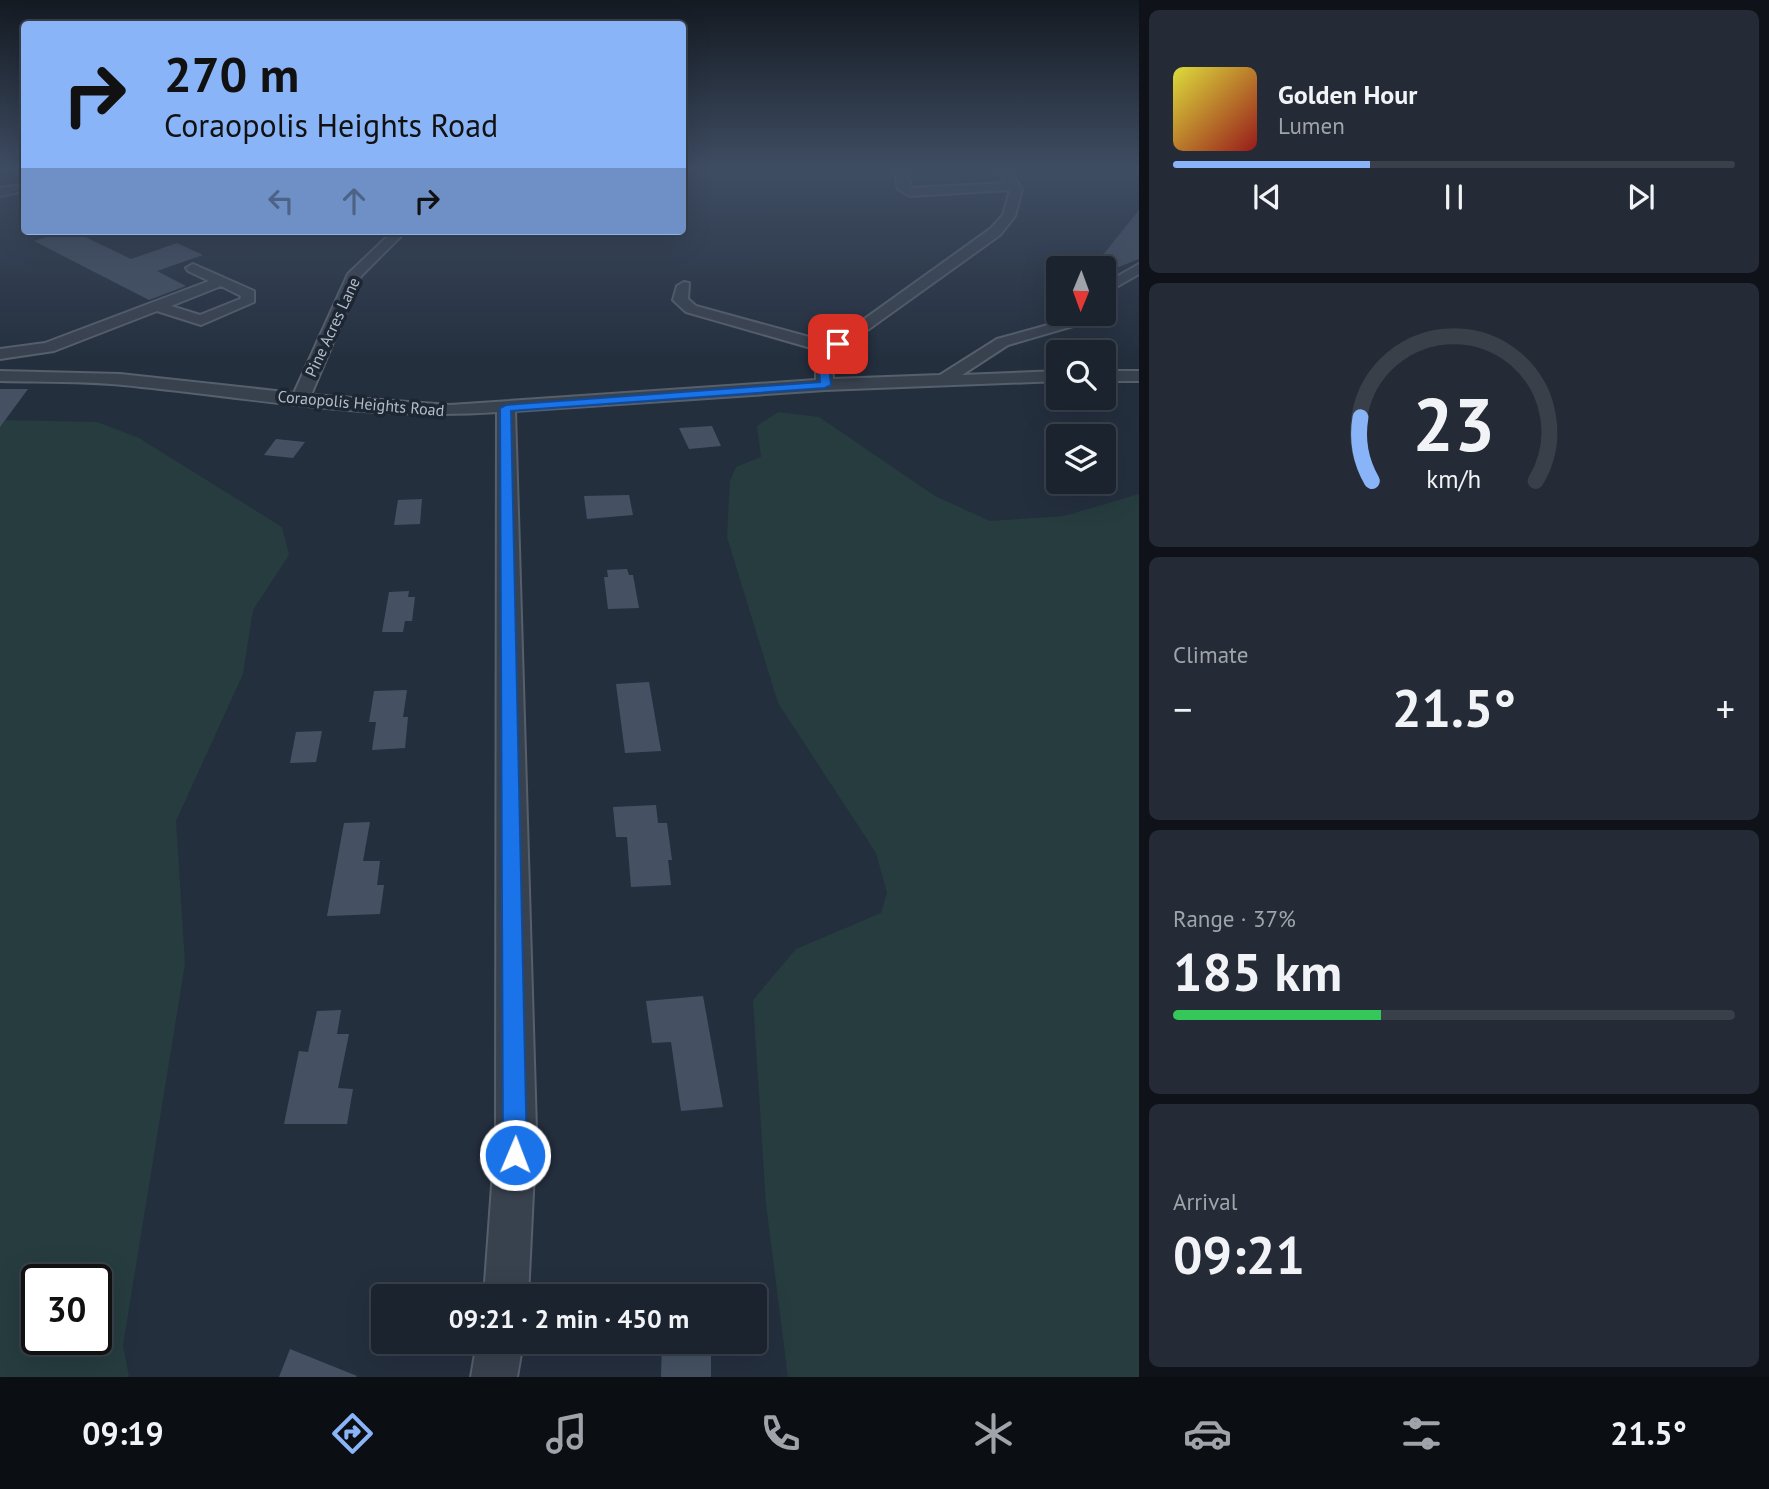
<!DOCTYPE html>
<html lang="en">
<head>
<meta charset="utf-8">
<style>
	:root { --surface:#1b232e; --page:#242b36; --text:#f1f3f6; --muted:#a0a4aa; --line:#39404a; --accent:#8ab4f8 }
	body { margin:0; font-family:"PT Sans",sans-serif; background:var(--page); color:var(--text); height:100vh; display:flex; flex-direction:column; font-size:26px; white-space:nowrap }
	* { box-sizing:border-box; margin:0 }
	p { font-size:23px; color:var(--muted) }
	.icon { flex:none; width:38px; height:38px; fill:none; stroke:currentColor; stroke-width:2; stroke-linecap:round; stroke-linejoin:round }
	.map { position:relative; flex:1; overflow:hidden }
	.details { display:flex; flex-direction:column; gap:10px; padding:10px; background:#0f1319; width:630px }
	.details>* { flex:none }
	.hud { position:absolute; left:21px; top:21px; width:665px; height:214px; border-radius:7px; box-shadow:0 7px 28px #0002,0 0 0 2px var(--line); background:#8ab4f8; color:#111; overflow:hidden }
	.needle { width:46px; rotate:181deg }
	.tools { position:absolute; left:1046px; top:256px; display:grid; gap:14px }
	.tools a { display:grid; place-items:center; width:70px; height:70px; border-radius:7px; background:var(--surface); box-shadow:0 7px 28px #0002,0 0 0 2px var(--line); font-size:35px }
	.speed { position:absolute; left:21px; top:1264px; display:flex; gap:14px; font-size:35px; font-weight:700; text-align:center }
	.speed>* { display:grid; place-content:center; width:91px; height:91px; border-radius:50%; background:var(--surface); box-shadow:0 7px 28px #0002,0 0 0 2px var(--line); line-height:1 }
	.speed .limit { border:4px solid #111; border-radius:10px; background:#fff; color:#111 }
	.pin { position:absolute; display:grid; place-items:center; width:60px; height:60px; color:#fff; margin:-30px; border-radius:14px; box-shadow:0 4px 10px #0006 }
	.me { position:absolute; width:77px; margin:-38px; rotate:1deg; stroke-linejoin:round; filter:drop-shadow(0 0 5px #0008) }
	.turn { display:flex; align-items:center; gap:24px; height:147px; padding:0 28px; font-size:32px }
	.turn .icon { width:91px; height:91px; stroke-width:2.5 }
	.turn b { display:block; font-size:49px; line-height:60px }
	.lanes { display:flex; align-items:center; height:66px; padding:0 28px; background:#0003; justify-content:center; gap:35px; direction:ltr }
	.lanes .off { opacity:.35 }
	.big { font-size:52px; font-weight:700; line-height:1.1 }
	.details .card { flex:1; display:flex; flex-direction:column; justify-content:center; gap:10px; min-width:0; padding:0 24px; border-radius:10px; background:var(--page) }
	.details .dial { align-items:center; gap:0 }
	.dial svg { height:182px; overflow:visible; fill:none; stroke:var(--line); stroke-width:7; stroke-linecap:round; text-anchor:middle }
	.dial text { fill:var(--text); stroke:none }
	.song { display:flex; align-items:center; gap:21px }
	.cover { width:84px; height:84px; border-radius:10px; background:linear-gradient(135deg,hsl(60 70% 55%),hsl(0 70% 35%)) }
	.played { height:7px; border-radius:4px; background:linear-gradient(90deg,var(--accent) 35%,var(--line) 35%) }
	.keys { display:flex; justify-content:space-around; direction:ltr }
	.heat { display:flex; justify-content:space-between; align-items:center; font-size:38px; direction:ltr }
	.charge { height:10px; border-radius:5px; background:linear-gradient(90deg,#34c759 37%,var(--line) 0) }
	.trip { position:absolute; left:371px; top:1284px; width:396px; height:70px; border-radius:7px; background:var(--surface); box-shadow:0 7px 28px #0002,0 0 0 2px var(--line); font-weight:700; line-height:70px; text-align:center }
	.menu { display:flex; height:112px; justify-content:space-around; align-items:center; background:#0b0e12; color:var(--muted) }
	.menu .icon { width:49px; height:49px }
	.menu .active { color:var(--accent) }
	.menu b { font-size:32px; color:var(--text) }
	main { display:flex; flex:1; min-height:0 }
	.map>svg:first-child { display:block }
	.green { fill:#263c3f; fill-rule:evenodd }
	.building { fill:#455162 }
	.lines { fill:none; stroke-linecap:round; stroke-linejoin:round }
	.minor-casing { stroke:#565f6c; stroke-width:4 }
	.minor { fill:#38414e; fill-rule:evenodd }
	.route { fill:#1a73e8; stroke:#114b97; stroke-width:2 }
	.labels { text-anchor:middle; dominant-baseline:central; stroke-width:7; stroke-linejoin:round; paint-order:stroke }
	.far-street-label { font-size:16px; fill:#b4bcc9; stroke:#1d2633 }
</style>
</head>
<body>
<main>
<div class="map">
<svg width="1139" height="1377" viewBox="0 0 1139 1377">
	<rect width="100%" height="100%" fill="#242f3e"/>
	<!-- green -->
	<path class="green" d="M778 412 819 417 935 496 990 521 1064 516 1139 494V1377H788L766 1204 753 1000 796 949 881 913 887 893 876 853 778 703 727 537 730 481 736 467 761 457 757 426Z
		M0 420 97 422 139 438 282 527 289 555 253 610 243 674 176 821 185 964 123 1345 129 1377H0ZM37 1279H96V1339H37Z"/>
	<!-- building -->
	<path class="building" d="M1139 210V259L1116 268 1098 261Z
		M66 231H73L131 259 177 243 203 255 157 271 186 286 149 300 34 241Z
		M0 389H28L0 427Z
		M712 426 721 446 689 449 679 428Z
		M276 439 305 442 293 458 264 455Z
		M629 495 633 515 587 519 584 496Z
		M422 499 420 524 394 525 398 500Z
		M627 569 629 575H633L639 608 608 609 604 577H608L607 570Z
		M409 591 408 597H415L412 621H405L403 632H382L389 592Z
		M649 682 661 751 625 753 616 684Z
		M407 690 403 717H408L405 748 372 750 376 722H369L374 691Z
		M322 731 316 762 290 763 296 732Z
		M656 805 658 823H667L672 860H668L671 885 631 887 627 837H616L613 807Z
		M370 822 363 861H380L377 885H384L380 914 327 916 344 823Z
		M703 996 723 1107 681 1111 671 1042 652 1043 646 1001Z
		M341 1010 337 1034H349L338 1088 353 1089 347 1124H284L299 1051 308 1052 317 1011Z
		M662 1342H711V1377H661Z
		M290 1349 357 1376 356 1377H279Z"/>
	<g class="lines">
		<defs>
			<path id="minor" d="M894 167H904L912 188 1006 183 998 167H1008L1022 190 1015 216 1000 235 844 347 832 366 833 379 940 375 997 339 1055 323 1069 313H1084L1073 326 1008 345 962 375 1059 371V381L825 390 515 411 536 1130 528 1297H484L496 1130 497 412C372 421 247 397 123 385 83 381 41 382 0 381V371L120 374 294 393 348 274 393 231H406L361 276 311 395 450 405 816 380V366L825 352 686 312 673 300 677 286 684 282 689 283 688 299 696 306 831 343 990 229 1003 215 1010 190 910 196 898 189Z
				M24 185V191L0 196V188Z
				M193 264 254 291V302L201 325 157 311 54 351 0 359V349L45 343 209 281 188 271 186 268ZM221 286 241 296 240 299 200 315 171 306Z
				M1139 264V274L1104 294V284Z
				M1104 371H1139V381H1104Z
				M477 1342H523L517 1377H471Z"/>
		</defs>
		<!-- minor casing -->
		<use href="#minor" class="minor-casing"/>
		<!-- minor -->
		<use href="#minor" class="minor"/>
	</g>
	<!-- sky -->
	<linearGradient id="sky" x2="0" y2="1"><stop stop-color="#141a22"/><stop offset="0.47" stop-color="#3f4d63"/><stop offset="1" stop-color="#3f4d63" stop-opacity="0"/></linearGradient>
	<rect width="1139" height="359" fill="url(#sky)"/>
	<!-- route -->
	<path class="route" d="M838 341 843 344 829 366 831 385 825 388 511 411 527 1155 524 1163 515 1167 507 1163 503 1155 500 408 506 405 820 382 819 366Z"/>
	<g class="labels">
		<!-- far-street labels -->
		<g class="far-street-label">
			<text transform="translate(332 327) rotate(-65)">Pine Acres Lane</text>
			<text transform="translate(361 403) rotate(5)">Coraopolis Heights Road</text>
		</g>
	</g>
</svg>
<div class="tools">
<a><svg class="needle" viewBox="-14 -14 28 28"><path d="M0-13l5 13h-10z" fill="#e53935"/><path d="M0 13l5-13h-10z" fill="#a0a4aa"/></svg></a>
<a><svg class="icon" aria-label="search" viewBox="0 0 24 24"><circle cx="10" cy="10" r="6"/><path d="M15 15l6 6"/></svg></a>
<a><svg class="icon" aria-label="layers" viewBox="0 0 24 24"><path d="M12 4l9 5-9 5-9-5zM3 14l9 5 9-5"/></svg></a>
</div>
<div class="speed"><div class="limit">30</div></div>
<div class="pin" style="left:838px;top:344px;background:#d93025"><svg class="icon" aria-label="arrive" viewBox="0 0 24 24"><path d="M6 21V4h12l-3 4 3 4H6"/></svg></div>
<svg class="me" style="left:515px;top:1155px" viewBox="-20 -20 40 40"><circle r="17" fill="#1a73e8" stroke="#fff" stroke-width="3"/><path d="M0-11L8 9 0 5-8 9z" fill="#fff"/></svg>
<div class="trip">09:21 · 2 min · 450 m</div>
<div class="hud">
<div class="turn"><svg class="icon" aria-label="right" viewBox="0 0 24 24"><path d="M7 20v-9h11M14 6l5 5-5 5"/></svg><div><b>270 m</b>Coraopolis Heights Road</div></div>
<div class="lanes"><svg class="icon off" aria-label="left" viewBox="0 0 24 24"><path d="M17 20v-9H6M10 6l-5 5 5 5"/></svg><svg class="icon off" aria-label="ahead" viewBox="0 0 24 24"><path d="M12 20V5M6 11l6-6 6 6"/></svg><svg class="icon" aria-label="right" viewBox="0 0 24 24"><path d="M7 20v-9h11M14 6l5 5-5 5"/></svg></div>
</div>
</div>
<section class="details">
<div class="card">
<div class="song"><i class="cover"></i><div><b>Golden Hour</b><p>Lumen</p></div></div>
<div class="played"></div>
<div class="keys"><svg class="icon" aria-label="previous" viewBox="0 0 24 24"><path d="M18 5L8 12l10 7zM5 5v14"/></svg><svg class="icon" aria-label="pause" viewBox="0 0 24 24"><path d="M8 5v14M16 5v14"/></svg><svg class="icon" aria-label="next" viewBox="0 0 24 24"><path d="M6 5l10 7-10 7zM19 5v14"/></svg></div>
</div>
<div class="card dial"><svg viewBox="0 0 100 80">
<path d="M14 69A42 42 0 1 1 86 69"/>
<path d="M14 69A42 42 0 0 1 9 41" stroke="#8ab4f8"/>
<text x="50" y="56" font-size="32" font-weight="700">23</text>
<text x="50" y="72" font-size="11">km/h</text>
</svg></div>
<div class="card"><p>Climate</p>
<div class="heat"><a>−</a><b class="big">21.5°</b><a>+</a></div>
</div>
<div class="card"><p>Range · 37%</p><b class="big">185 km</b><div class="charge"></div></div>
<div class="card"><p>Arrival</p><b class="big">09:21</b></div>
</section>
</main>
<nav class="menu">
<b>09:19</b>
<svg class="icon active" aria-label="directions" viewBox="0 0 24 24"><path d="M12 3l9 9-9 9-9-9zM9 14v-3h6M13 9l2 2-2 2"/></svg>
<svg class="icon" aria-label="music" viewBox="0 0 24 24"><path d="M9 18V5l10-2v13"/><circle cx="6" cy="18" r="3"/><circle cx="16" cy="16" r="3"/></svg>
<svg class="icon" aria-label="phone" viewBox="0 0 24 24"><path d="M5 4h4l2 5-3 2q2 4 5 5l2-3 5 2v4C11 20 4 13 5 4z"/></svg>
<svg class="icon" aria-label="climate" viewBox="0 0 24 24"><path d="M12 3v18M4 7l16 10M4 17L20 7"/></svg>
<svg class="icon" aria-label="car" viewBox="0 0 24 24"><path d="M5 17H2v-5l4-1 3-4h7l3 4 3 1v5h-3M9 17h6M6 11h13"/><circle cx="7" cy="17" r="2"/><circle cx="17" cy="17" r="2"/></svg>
<svg class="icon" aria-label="filters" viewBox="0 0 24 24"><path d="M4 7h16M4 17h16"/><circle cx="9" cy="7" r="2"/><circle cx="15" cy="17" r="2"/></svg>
<b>21.5°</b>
</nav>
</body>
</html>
